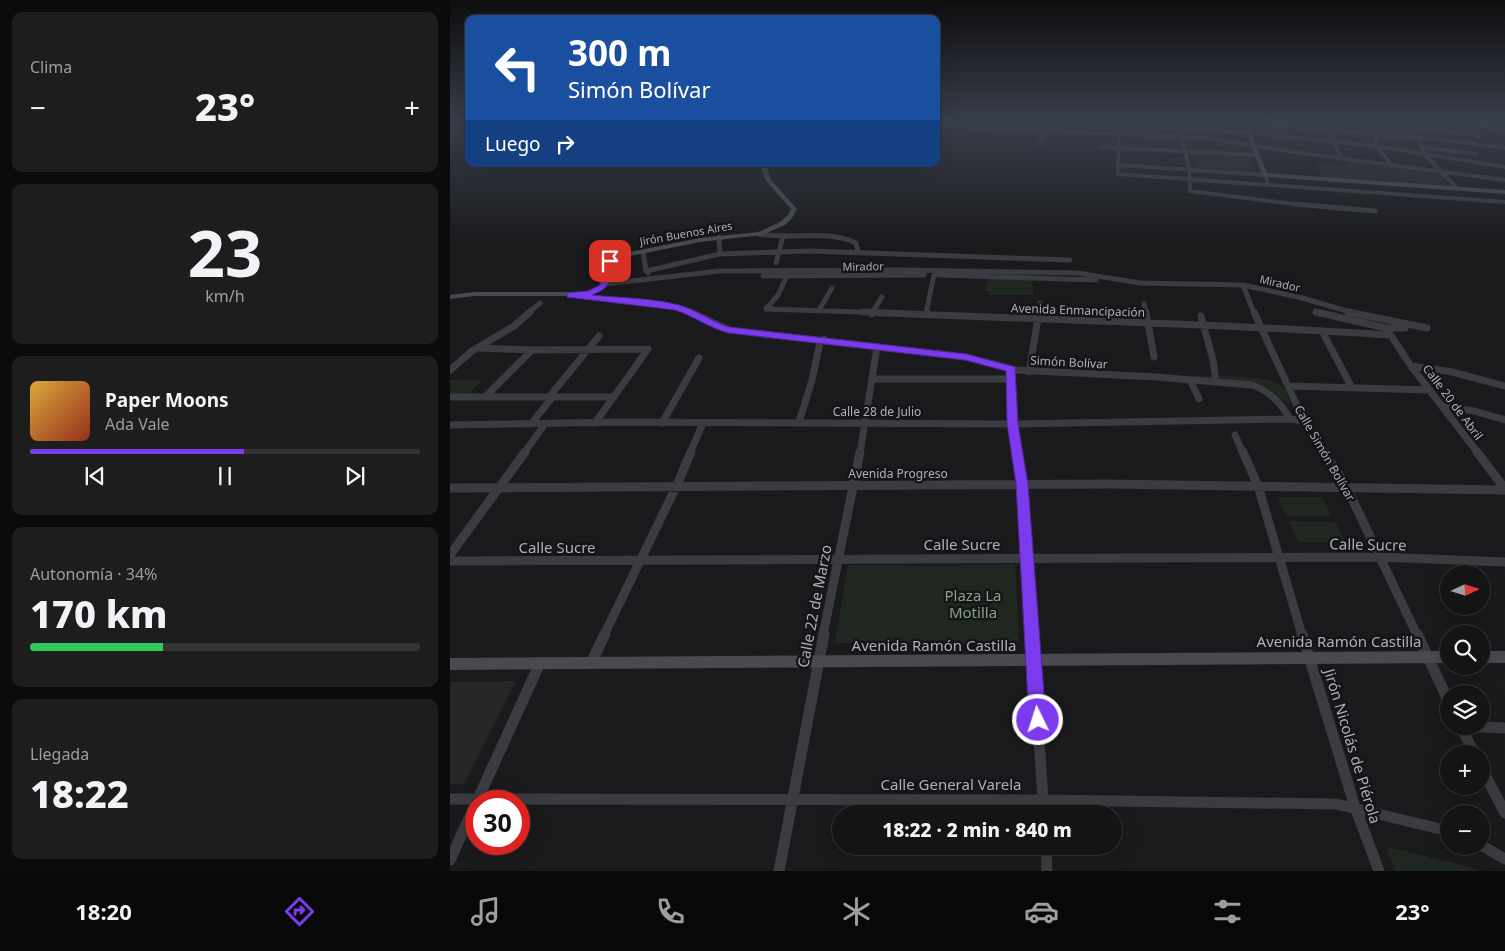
<!DOCTYPE html>
<html lang="es">
<head>
<meta charset="utf-8">
<style>
	:root { --surface:#141415; --page:#1d1d1e; --text:#f1f3f6; --muted:#9d9ea0; --line:#333334; --accent:#7c3aed }
	body { margin:0; font-family:"Noto Sans",sans-serif; background:var(--page); color:var(--text); height:100vh; display:flex; flex-direction:column; font-size:19px; white-space:nowrap }
	* { box-sizing:border-box; margin:0 }
	p { font-size:16px; color:var(--muted) }
	.icon { flex:none; width:28px; height:28px; fill:none; stroke:currentColor; stroke-width:2; stroke-linecap:round; stroke-linejoin:round }
	.map { position:relative; flex:1; overflow:hidden }
	.panel { display:flex; flex-direction:column; gap:12px; padding:12px; background:#0b0b0c; width:450px }
	.panel>* { flex:none }
	.hud { position:absolute; left:15px; top:15px; width:475px; height:152px; border-radius:10px; box-shadow:0 5px 20px #0002,0 0 0 1px var(--line); background:#1a4fa0; color:#fff; overflow:hidden }
	.needle { width:32px; rotate:86deg }
	.buttons { position:absolute; left:990px; top:565px; display:grid; gap:10px }
	.buttons a { display:grid; place-items:center; width:50px; height:50px; border-radius:50%; background:var(--surface); box-shadow:0 5px 20px #0002,0 0 0 1px var(--line); font-size:25px }
	.speed { position:absolute; left:15px; top:790px; display:flex; gap:10px; font-size:25px; font-weight:700; text-align:center }
	.speed>* { display:grid; place-content:center; width:65px; height:65px; border-radius:50%; background:var(--surface); box-shadow:0 5px 20px #0002,0 0 0 1px var(--line); line-height:1 }
	.speed .limit { border:8px solid #d22; background:#fff; color:#111 }
	.pin { position:absolute; display:grid; place-items:center; width:42px; height:42px; color:#fff; margin:-21px; border-radius:10px; box-shadow:0 2px 8px #0006 }
	.me { position:absolute; width:55px; margin:-28px; rotate:356deg; stroke-linejoin:round; filter:drop-shadow(0 0 4px #0008) }
	.turn { display:flex; align-items:center; gap:18px; height:105px; padding:0 20px; font-size:22px }
	.turn .icon { width:65px; height:65px; stroke-width:2.5 }
	.turn b { display:block; font-size:35px; line-height:42px }
	.then { display:flex; align-items:center; height:48px; padding:0 20px; background:#0003; gap:10px; font-size:19px }
	.big { font-size:38px; font-weight:800; line-height:1.1 }
	.panel .widget { flex:1; display:flex; flex-direction:column; justify-content:center; gap:8px; min-width:0; padding:0 18px; border-radius:10px; background:var(--page) }
	.panel .dial { align-items:center; gap:0 }
	.dial b { font-size:65px; line-height:1 }
	.song { display:flex; align-items:center; gap:15px }
	.cover { width:60px; height:60px; border-radius:8px; background:linear-gradient(135deg,hsl(40 70% 55%),hsl(10 70% 35%)) }
	.played { height:5px; border-radius:2px; background:linear-gradient(90deg,var(--accent) 55%,var(--line) 55%) }
	.keys { display:flex; justify-content:space-around; direction:ltr }
	.heat { display:flex; justify-content:space-between; align-items:center; font-size:28px; direction:ltr }
	.charge { height:8px; border-radius:4px; background:linear-gradient(90deg,#34c759 34%,var(--line) 0) }
	.trip { position:absolute; left:382px; top:805px; width:290px; height:50px; border-radius:25px; background:var(--surface); box-shadow:0 5px 20px #0002,0 0 0 1px var(--line); font-weight:800; line-height:50px; text-align:center }
	.tab-bar { display:flex; height:80px; justify-content:space-around; align-items:center; background:#080808; color:var(--muted) }
	.tab-bar .icon { width:35px; height:35px }
	.tab-bar .on { color:var(--accent) }
	.tab-bar b { font-size:22px; color:var(--text) }
	main { display:flex; flex:1; min-height:0 }
	.map>svg:first-child { display:block }
	.built { fill:#262629 }
	.green { fill:#202721 }
	.lines { fill:none; stroke-linecap:round; stroke-linejoin:round }
	.stream { stroke:#30383f; stroke-width:1 }
	.street-far4 { stroke:#3b3c41; stroke-width:4 }
	.street-far3 { stroke:#3b3c41; stroke-width:5 }
	.street-far2 { stroke:#3b3c41; stroke-width:7 }
	.street-far1 { stroke:#3b3c41; stroke-width:9 }
	.street { stroke:#3b3c41; stroke-width:11 }
	.secondary { fill:#494a50; fill-rule:evenodd }
	.route { fill:#7c3aed; stroke:#51269a }
	.labels { text-anchor:middle; dominant-baseline:central; stroke-width:5; stroke-linejoin:round; paint-order:stroke }
	.far-street-label { font-size:11px; fill:#adb0ba; stroke:#151517 }
	.street-label { font-size:12px; fill:#adb0ba; stroke:#151517 }
	.near-street-label { font-size:15px; fill:#adb0ba; stroke:#151517 }
	.near-park-label { font-size:15px; fill:#86a489; stroke:#151517 }
</style>
</head>
<body>
<main>
<section class="panel">
<div class="widget"><p>Clima</p>
<div class="heat"><a>−</a><b class="big">23°</b><a>+</a></div>
</div>
<div class="widget dial"><b>23</b><p>km/h</p></div>
<div class="widget">
<div class="song"><i class="cover"></i><div><b>Paper Moons</b><p>Ada Vale</p></div></div>
<div class="played"></div>
<div class="keys"><svg class="icon" aria-label="previous" viewBox="0 0 24 24"><path d="M18 5L8 12l10 7zM5 5v14"/></svg><svg class="icon" aria-label="pause" viewBox="0 0 24 24"><path d="M8 5v14M16 5v14"/></svg><svg class="icon" aria-label="next" viewBox="0 0 24 24"><path d="M6 5l10 7-10 7zM19 5v14"/></svg></div>
</div>
<div class="widget"><p>Autonomía · 34%</p><b class="big">170 km</b><div class="charge"></div></div>
<div class="widget"><p>Llegada</p><b class="big">18:22</b></div>
</section>
<div class="map">
<svg width="1055" height="871" viewBox="0 0 1055 871">
	<rect width="100%" height="100%" fill="#1a1a1c"/>
	<!-- built -->
	<path class="built" d="M899 161 988 172 1001 187 872 178 866 164 899 166Z
		M66 681 14 784H0V682Z"/>
	<!-- green -->
	<path class="green" d="M743 154 801 157 806 172 746 168Z
		M539 278 582 279 584 295H539L540 291H535L536 281H539Z
		M729 376C751 376 810 374 829 384 837 389 839 399 841 407L820 389 807 383Z
		M0 380H32L19 394H0Z
		M827 497H872L882 516H836Z
		M838 521 885 522 896 543 848 542Z
		M565 564 569 643H385L398 565 481 566Z
		M942 848 1020 867 1029 871H945L936 849Z"/>
	<g class="lines">
		<!-- stream -->
		<path class="stream" d="M0 124 18 122"/>
		<!-- street-far4 -->
		<path class="street-far4" d="M785 122 1002 141 1055 148
			M878 122 883 131V141L892 159
			M914 122 926 135V146L941 164
			M931 122 955 124
			M953 122 968 138 975 155 1008 189
			M1003 122 1055 129
			M957 127 1028 135
			M731 129 739 170 740 191 853 205
			M799 133 926 146 1055 167
			M1028 138 1029 125
			M590 143 596 131 597 122
			M649 147 807 155
			M972 147 1026 154
			M669 165 815 175 819 185
			M1055 180 850 153 755 138 669 134 668 174 1055 202"/>
		<!-- street-far3 -->
		<path class="street-far3" d="M844 204 925 211
			M309 234C341 240 376 229 406 243L408 252
			M269 237 270 254
			M193 251 196 271 198 273
			M326 263 333 236
			M196 271 270 254 360 251 620 260
			M488 275 646 280
			M313 276 474 275
			M155 284 270 271 450 270 628 273 690 283 793 285 852 298 904 313
			M793 285 804 313
			M120 295 226 307 242 313
			M694 304 696 313
			M316 309 440 313
			M316 309 328 295 337 276
			M369 310 382 288
			M866 312 871 313
			M78 313 90 303
			M422 313 432 297
			M476 313 484 275
			M588 313 590 303"/>
		<!-- street-far2 -->
		<path class="street-far2" d="M240 312 279 330 516 357 566 370 706 377 802 385C820 391 831 403 840 419
			M413 312C588 320 764 323 939 335
			M696 312 704 357
			M804 312 854 421 875 453
			M866 312 936 328H955
			M898 312 977 328
			M422 314 423 312
			M476 315 477 312
			M751 316 763 360 765 375
			M936 328 961 366 1028 453
			M872 331 902 388
			M29 348 82 350 198 349
			M961 366 1002 372 1055 386
			M561 369 563 424 567 453
			M0 370 22 351 64 326 80 312
			M579 372 589 312
			M423 379H560
			M740 380 749 399
			M838 386 980 390
			M36 396 82 350
			M0 397H164
			M993 406 1024 411 1055 420
			M349 422 362 380 370 342 374 339
			M145 423 198 349
			M212 423 249 358
			M81 424 101 399 100 396 149 336
			M0 425 172 422 563 424 840 419 854 421
			M785 435 793 453
			M74 453 95 424
			M240 453 253 423
			M410 453 427 347"/>
		<!-- street-far1 -->
		<path class="street-far1" d="M567 452 572 484 582 635
			M793 452 808 486 852 635
			M874 452 896 486 967 635
			M1027 452 1055 489
			M0 488 659 484 1055 490
			M0 555 75 452
			M0 561 929 557 1055 562
			M154 635 227 485 241 452
			M373 635 410 452"/>
		<!-- street -->
		<path class="street" d="M582 634 594 814
			M852 634 905 807 929 871
			M967 634 999 702
			M141 663 155 634
			M1010 726 1025 754
			M1011 726 1055 728
			M1031 767 1055 813
			M0 799 593 800 886 804 999 831
			M27 801 90 663
			M1031 845 1055 859
			M596 846 597 871
			M0 860 26 803
			M329 871 374 634"/>
		<!-- secondary -->
		<path class="secondary" d="M796 122H800L801 133 817 173 1055 190V194L815 177 812 175 797 134 738 130 677 132 669 135 486 127V125L668 133 676 130 738 128 796 131Z
			M308 164H314L317 167 321 180 347 209 342 218 335 225 312 235 250 242 170 258 160 266C158 289 158 290 136 296H24L0 299V295L24 292H135L146 288 151 283C152 269 151 263 165 255L250 238 309 232 330 222 338 215 341 209 316 181 311 168Z
			M999 651V663L0 670V658Z
			M1031 651H1055V663H1031Z"/>
	</g>
	<!-- sky -->
	<linearGradient id="sky" x2="0" y2="1"><stop stop-color="#0e0e0f"/><stop offset="0.5" stop-color="#383e4b"/><stop offset="1" stop-color="#383e4b" stop-opacity="0"/></linearGradient>
	<rect width="1055" height="244" fill="url(#sky)"/>
	<!-- route -->
	<path class="route" d="M157 259 164 261 160 266C160 285 160 287 142 295 169 298 203 298 229 305 247 310 261 322 279 327L516 354 565 367 568 424 578 484 596 720 594 726 588 729 582 726 579 720 566 484 557 424 556 371 515 360 279 333C259 328 244 316 225 310L117 297V293L138 291 150 285 152 266Z"/>
	<g class="labels">
		<!-- far-street labels -->
		<g class="far-street-label">
			<text transform="translate(236 233) rotate(-10)">Jirón Buenos Aires</text>
			<text transform="translate(413 266) rotate(-1)">Mirador</text>
			<text transform="translate(830 283) rotate(13)">Mirador</text>
		</g>
		<!-- street labels -->
		<g class="street-label">
			<text transform="translate(628 310) rotate(2)">Avenida Enmancipación</text>
			<text transform="translate(619 362) rotate(3)">Simón Bolívar</text>
			<text transform="translate(1003 402) rotate(53)">Calle 20 de Abril</text>
			<text x="427" y="411">Calle 28 de Julio</text>
			<text transform="translate(875 453) rotate(60)">Calle Simón Bolívar</text>
			<text x="448" y="473">Avenida Progreso</text>
		</g>
		<!-- near-street labels -->
		<g class="near-street-label">
			<text x="512" y="544">Calle Sucre</text>
			<text transform="translate(918 544) rotate(1)">Calle Sucre</text>
			<text x="107" y="547">Calle Sucre</text>
			<text transform="translate(364 606) rotate(-79)">Calle 22 de Marzo</text>
			<text x="889" y="641">Avenida Ramón Castilla</text>
			<text x="484" y="645">Avenida Ramón Castilla</text>
			<text transform="translate(903 746) rotate(73)">Jirón Nicolás de Piérola</text>
			<text x="501" y="784">Calle General Varela</text>
		</g>
		<!-- near-park labels -->
		<g class="near-park-label">
			<text x="523" y="595">Plaza La<tspan x="523" dy="17">Motilla</tspan></text>
		</g>
	</g>
</svg>
<div class="buttons">
<a><svg class="needle" viewBox="-14 -14 28 28"><path d="M0-13l5 13h-10z" fill="#e53935"/><path d="M0 13l5-13h-10z" fill="#9d9ea0"/></svg></a>
<a><svg class="icon" aria-label="search" viewBox="0 0 24 24"><circle cx="10" cy="10" r="6"/><path d="M15 15l6 6"/></svg></a>
<a><svg class="icon" aria-label="layers" viewBox="0 0 24 24"><path d="M12 4l9 5-9 5-9-5zM3 14l9 5 9-5"/></svg></a>
<a>+</a>
<a>−</a>
</div>
<div class="speed"><div class="limit">30</div></div>
<div class="pin" style="left:160px;top:261px;background:#d93025"><svg class="icon" aria-label="arrive" viewBox="0 0 24 24"><path d="M6 21V4h12l-3 4 3 4H6"/></svg></div>
<svg class="me" style="left:588px;top:720px" viewBox="-20 -20 40 40"><circle r="17" fill="#7c3aed" stroke="#fff" stroke-width="3"/><path d="M0-11L8 9 0 5-8 9z" fill="#fff"/></svg>
<div class="trip">18:22 · 2 min · 840 m</div>
<div class="hud">
<div class="turn"><svg class="icon" aria-label="left" viewBox="0 0 24 24"><path d="M17 20v-9H6M10 6l-5 5 5 5"/></svg><div><b>300 m</b>Simón Bolívar</div></div>
<div class="then">Luego<svg class="icon" aria-label="right" viewBox="0 0 24 24"><path d="M7 20v-9h11M14 6l5 5-5 5"/></svg></div>
</div>
</div>
</main>
<nav class="tab-bar">
<b>18:20</b>
<svg class="icon on" aria-label="directions" viewBox="0 0 24 24"><path d="M12 3l9 9-9 9-9-9zM9 14v-3h6M13 9l2 2-2 2"/></svg>
<svg class="icon" aria-label="music" viewBox="0 0 24 24"><path d="M9 18V5l10-2v13"/><circle cx="6" cy="18" r="3"/><circle cx="16" cy="16" r="3"/></svg>
<svg class="icon" aria-label="phone" viewBox="0 0 24 24"><path d="M5 4h4l2 5-3 2q2 4 5 5l2-3 5 2v4C11 20 4 13 5 4z"/></svg>
<svg class="icon" aria-label="climate" viewBox="0 0 24 24"><path d="M12 3v18M4 7l16 10M4 17L20 7"/></svg>
<svg class="icon" aria-label="car" viewBox="0 0 24 24"><path d="M5 17H2v-5l4-1 3-4h7l3 4 3 1v5h-3M9 17h6M6 11h13"/><circle cx="7" cy="17" r="2"/><circle cx="17" cy="17" r="2"/></svg>
<svg class="icon" aria-label="filters" viewBox="0 0 24 24"><path d="M4 7h16M4 17h16"/><circle cx="9" cy="7" r="2"/><circle cx="15" cy="17" r="2"/></svg>
<b>23°</b>
</nav>
</body>
</html>
